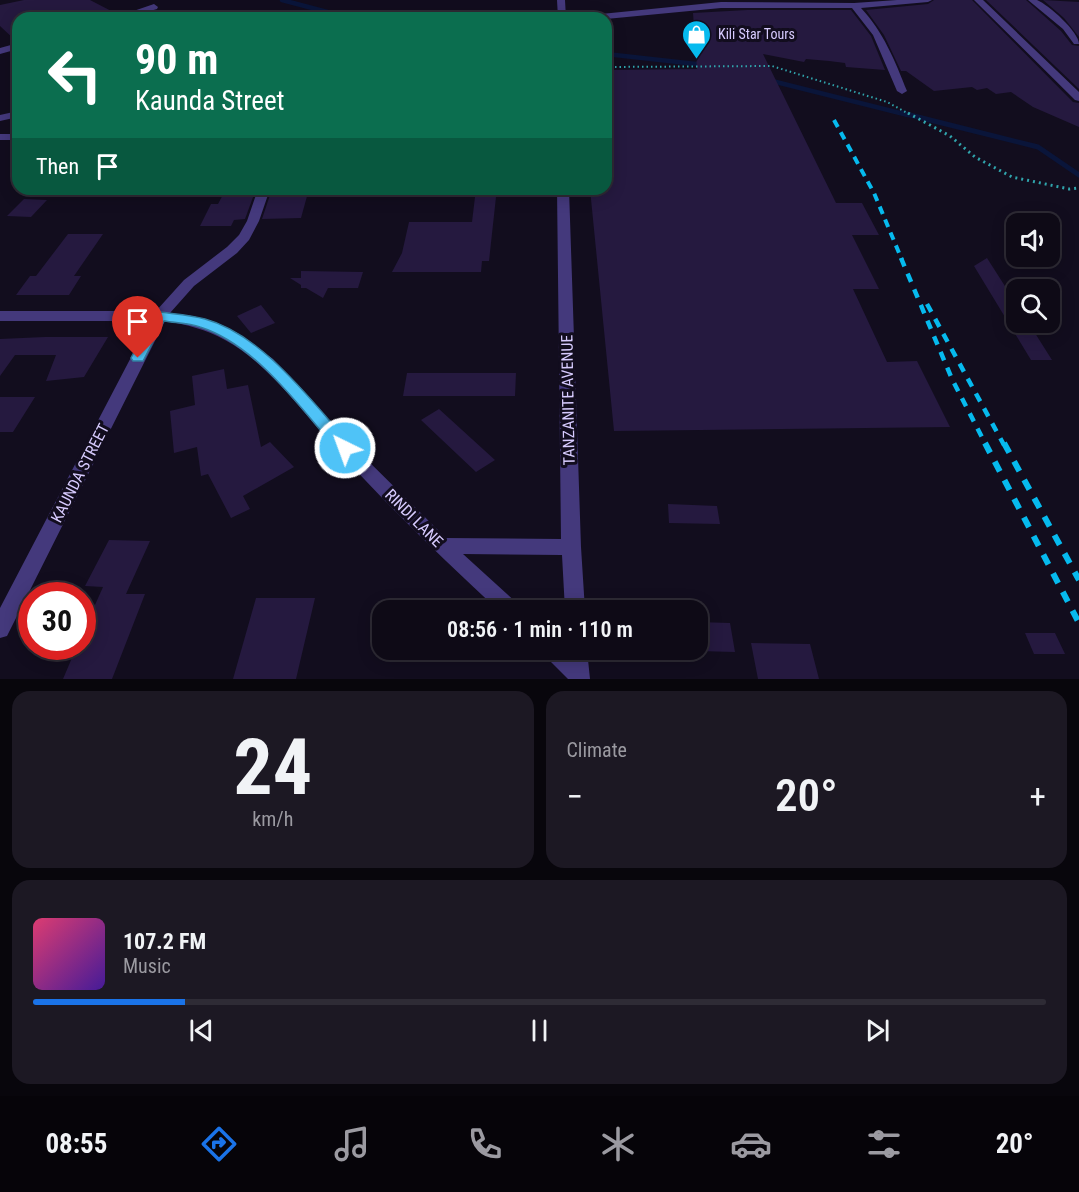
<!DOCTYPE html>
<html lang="en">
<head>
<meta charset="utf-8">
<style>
	:root { --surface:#0e0a16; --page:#1c1823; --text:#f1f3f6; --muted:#9b9aa1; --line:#2e2b35; --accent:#1a73e8 }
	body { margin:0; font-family:"Roboto Condensed",sans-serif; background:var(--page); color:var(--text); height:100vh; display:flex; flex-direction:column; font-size:22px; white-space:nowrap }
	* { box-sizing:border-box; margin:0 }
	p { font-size:20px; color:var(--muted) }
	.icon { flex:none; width:33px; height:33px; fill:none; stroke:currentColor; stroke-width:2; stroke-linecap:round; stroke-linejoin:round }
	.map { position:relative; height:679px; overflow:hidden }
	.sheet { display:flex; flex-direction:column; gap:12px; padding:12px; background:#08060c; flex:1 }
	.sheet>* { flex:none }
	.banner { position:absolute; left:12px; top:12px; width:600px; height:183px; border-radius:18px; box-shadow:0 3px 15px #0003,0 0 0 2px var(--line); background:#0b6e4f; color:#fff; overflow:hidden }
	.fabs { position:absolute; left:1006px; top:213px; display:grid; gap:12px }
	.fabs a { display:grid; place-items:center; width:54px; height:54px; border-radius:12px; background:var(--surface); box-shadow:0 3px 15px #0003,0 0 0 2px var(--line); font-size:30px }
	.speed { position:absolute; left:18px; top:582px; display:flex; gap:12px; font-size:30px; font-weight:700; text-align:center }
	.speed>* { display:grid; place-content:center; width:78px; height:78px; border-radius:50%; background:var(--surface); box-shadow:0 3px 15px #0003,0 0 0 2px var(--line); line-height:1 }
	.speed .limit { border:9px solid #d22; background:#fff; color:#111 }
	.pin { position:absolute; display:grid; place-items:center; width:51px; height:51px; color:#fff; margin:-62px -26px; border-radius:50% 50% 50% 0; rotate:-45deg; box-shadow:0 0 6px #0007 }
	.pin .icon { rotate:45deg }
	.me { position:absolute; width:66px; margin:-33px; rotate:318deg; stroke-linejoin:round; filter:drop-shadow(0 0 4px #0008) }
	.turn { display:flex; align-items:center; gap:21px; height:126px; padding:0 24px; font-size:27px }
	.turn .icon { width:78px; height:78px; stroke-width:2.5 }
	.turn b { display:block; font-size:42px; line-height:51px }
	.then { display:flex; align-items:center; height:57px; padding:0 24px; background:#0003; gap:12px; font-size:22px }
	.big { font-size:45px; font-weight:600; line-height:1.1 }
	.sheet .widget { flex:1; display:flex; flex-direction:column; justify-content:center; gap:9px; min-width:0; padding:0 21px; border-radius:18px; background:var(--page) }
	.sheet .dial { align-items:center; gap:0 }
	.dial b { font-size:78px; line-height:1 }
	.song { display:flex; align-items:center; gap:18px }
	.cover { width:72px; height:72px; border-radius:9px; background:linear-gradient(135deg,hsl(340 70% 55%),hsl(260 70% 35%)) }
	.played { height:6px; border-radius:3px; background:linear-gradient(90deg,var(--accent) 15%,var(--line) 15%) }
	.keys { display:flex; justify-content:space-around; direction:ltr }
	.heat { display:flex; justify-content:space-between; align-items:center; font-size:33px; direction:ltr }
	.sheet .tiles { flex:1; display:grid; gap:12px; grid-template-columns:1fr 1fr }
	.widget:last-child { grid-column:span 2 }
	.trip { position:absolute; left:372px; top:600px; width:336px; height:60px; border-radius:18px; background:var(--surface); box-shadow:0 3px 15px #0003,0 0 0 2px var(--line); font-weight:600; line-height:60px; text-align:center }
	.menu { display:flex; height:96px; justify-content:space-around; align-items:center; background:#060409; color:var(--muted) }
	.menu .icon { width:42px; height:42px }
	.menu .active { color:var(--accent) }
	.menu b { font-size:27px; color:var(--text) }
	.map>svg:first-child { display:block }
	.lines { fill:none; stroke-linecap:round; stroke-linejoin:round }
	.stream-far1 { stroke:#0a153a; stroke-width:4.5 }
	.stream { stroke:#0a153a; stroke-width:5 }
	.building { fill:#25193f }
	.path-far1 { stroke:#30a4ac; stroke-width:2; stroke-dasharray:1.5 3; stroke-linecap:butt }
	.path { stroke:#30a4ac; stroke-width:3; stroke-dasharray:2 4; stroke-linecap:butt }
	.minor { fill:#44397c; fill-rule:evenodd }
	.rail-far2 { stroke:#06baee; stroke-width:4; stroke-dasharray:8 6; stroke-linecap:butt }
	.rail-far1 { stroke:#06baee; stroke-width:4.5; stroke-dasharray:9 8; stroke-linecap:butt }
	.rail { stroke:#06baee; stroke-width:6; stroke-dasharray:11 10; stroke-linecap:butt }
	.route { fill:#4fc3f7; stroke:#337fa1; stroke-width:1.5 }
	.labels { text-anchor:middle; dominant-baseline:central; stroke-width:6; stroke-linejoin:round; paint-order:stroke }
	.far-poi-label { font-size:14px; fill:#d7cbfe; stroke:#120d1e; text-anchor:start }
	.street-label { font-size:16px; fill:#d7cbfe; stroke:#120d1e }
</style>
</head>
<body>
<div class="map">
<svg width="1079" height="679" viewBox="0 0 1079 679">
	<rect width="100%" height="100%" fill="#120d1e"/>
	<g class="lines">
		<!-- stream-far1 -->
		<path class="stream-far1" d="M282 0 350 18
			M606 54 705 65
			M768 80 908 115"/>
		<!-- stream -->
		<path class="stream" d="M902 113 1038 147 1079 175"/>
	</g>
	<!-- building -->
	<path class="building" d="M24 0H90L117 14 111 18H18L16 41 0 26V5Z
		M934 0H972L1073 102 1079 103V127L1033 107 1011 92 996 94 987 88 977 90 972 87 934 91 906 71H901L884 35 866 10 928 4Z
		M986 0H1026L1061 31 1072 45 1079 46V89Z
		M1043 0 1079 2V37L1064 18Z
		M747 10H851L871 36 885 70 846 67 845 63 829 61 806 59 804 62 763 54 836 203H862L879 235H852L879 289H853L887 362 917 361 950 427 614 431 590 189H606V70L697 69 693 13Z
		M226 189H256L245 219 234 220 231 226H200L211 204H218Z
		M272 189H309L301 218 262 219Z
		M475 197H496L489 261H482L481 272H392L402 253 409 222H472Z
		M24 199 47 200 31 217 7 216Z
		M68 234H103L74 276H81L69 295H16L30 276H36Z
		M987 258 1017 305V322H1028L1052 360H1031L974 266Z
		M301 271 363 272 358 288H328L323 298 306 288H301V285L290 278H301Z
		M261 305 275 323 251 333 237 316Z
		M45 337H108L84 377 46 381 56 355H15L0 376V339Z
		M224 369 227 389 248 385 261 447 270 442 294 467 243 496 250 509 231 518 208 474 201 476 197 447 174 453 170 411 195 405 192 376Z
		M407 373H516L515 396H403Z
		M0 397H35L13 432H0Z
		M439 409 495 460 476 472 421 420Z
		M668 504 717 506 720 524 669 523Z
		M109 540 150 541 126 594H145L112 679H63L77 646H82V634L103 587 85 586Z
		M256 598H315L296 679H233Z
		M698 622 730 623 735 652 698 651Z
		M1025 633H1055L1065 654H1034Z
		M751 643 810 644 819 679H758Z"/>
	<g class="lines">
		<!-- path-far1 -->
		<path class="path-far1" d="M606 67 772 66 887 102 911 115"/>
		<!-- path -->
		<path class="path" d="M908 113 950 136 975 157 1012 177 1069 189 1079 188"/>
		<!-- minor -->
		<path class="minor" d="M557 0H565L566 18H558Z
			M897 0H932L928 2 861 8C883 31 895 61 907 91L902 94 897 91 873 35 852 8H721L606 19 587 18 591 15 721 2 854 3Z
			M974 0H983L1079 92V101L1075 100Z
			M1028 0C1029 0 1037 0 1037 0 1049 5 1079 32 1079 44H1074L1063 29Z
			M154 4 158 7 157 9 126 18H113Z
			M18 43V49L0 54V48Z
			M18 111V117L0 121V115Z
			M0 134H18V140H0Z
			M258 189H270L259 221 249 240 237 253 194 286 170 313 208 320 237 334 273 359 351 444 446 538 561 539 557 189H569L581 547 585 610H565L562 555 463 554 518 604 521 610H498C443 559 389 507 339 452 303 414 272 366 225 340 206 329 187 325 165 321L7 636 0 638V608L150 321H0V311H156L184 280 227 247 239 235 247 221Z
			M542 650H587L590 679H568L546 657Z"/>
		<!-- rail-far2 -->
		<path class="rail-far2" d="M834 120 874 193 902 260"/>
		<!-- rail-far1 -->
		<path class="rail-far1" d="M901 258 952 379 986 445
			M927 304 1004 445"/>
		<!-- rail -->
		<path class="rail" d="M985 443 1079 623
			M1004 443 1079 580"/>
	</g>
	<!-- route -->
	<path class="route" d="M160 312C175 314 191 315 205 319 263 335 311 401 350 444L352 448 350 452H339C301 409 257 345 200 327 189 323 176 323 164 321L143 361H133L131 358 153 316Z"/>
	<!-- icons -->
	<defs>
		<symbol id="shop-pin" viewBox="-11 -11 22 30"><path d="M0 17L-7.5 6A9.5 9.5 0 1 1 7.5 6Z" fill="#06baee" stroke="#120d1e"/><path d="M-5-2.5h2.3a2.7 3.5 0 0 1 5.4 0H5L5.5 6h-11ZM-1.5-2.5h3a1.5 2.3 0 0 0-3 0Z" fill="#fff"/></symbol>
	</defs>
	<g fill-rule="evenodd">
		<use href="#shop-pin" x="680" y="18" width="33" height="45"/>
	</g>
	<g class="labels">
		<!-- far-poi labels -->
		<g class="far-poi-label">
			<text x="718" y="34">Kili Star Tours</text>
		</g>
		<!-- street labels -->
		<g class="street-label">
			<text transform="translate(568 400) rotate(-91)">TANZANITE AVENUE</text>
			<text transform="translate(80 473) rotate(-63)">KAUNDA STREET</text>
			<text transform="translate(414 518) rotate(45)">RINDI LANE</text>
		</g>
	</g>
</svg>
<div class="fabs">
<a><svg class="icon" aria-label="sound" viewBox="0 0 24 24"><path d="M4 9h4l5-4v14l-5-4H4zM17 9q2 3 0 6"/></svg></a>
<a><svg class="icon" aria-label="search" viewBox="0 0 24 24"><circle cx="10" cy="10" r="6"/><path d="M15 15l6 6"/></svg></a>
</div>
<div class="speed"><div class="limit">30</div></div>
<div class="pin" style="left:138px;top:358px;background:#d93025"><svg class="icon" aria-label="arrive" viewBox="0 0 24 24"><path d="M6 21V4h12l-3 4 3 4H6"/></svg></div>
<svg class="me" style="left:345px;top:448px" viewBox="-20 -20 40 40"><circle r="17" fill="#4fc3f7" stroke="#fff" stroke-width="3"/><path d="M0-11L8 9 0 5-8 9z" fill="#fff"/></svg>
<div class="trip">08:56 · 1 min · 110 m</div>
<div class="banner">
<div class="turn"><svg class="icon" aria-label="left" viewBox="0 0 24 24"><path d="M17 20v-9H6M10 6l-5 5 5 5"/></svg><div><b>90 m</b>Kaunda Street</div></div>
<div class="then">Then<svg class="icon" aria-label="arrive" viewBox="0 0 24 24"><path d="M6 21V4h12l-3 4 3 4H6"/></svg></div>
</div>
</div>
<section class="sheet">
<div class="tiles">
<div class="widget dial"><b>24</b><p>km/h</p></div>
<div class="widget"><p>Climate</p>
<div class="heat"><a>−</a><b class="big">20°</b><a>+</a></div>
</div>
<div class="widget">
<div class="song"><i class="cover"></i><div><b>107.2 FM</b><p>Music</p></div></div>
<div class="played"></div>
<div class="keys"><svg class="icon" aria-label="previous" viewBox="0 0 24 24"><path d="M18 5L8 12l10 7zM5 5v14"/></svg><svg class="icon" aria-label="pause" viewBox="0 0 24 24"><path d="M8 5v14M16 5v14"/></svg><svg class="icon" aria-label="next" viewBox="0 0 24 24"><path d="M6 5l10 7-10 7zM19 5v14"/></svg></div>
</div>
</div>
</section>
<nav class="menu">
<b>08:55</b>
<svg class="icon active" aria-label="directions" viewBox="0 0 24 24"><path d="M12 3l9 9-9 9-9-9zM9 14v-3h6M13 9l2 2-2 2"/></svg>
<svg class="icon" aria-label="music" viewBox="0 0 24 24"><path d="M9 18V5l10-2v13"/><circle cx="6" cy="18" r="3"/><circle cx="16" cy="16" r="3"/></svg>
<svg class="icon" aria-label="phone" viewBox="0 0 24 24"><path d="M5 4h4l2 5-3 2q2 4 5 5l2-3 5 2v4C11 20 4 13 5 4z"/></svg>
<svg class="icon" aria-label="climate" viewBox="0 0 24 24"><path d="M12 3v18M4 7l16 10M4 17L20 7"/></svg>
<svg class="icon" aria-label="car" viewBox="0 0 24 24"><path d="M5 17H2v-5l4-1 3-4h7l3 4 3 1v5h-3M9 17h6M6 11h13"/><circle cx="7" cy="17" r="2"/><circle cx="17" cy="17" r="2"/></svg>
<svg class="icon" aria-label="filters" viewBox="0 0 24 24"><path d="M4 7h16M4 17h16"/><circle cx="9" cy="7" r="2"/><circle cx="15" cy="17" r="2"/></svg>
<b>20°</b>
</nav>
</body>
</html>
